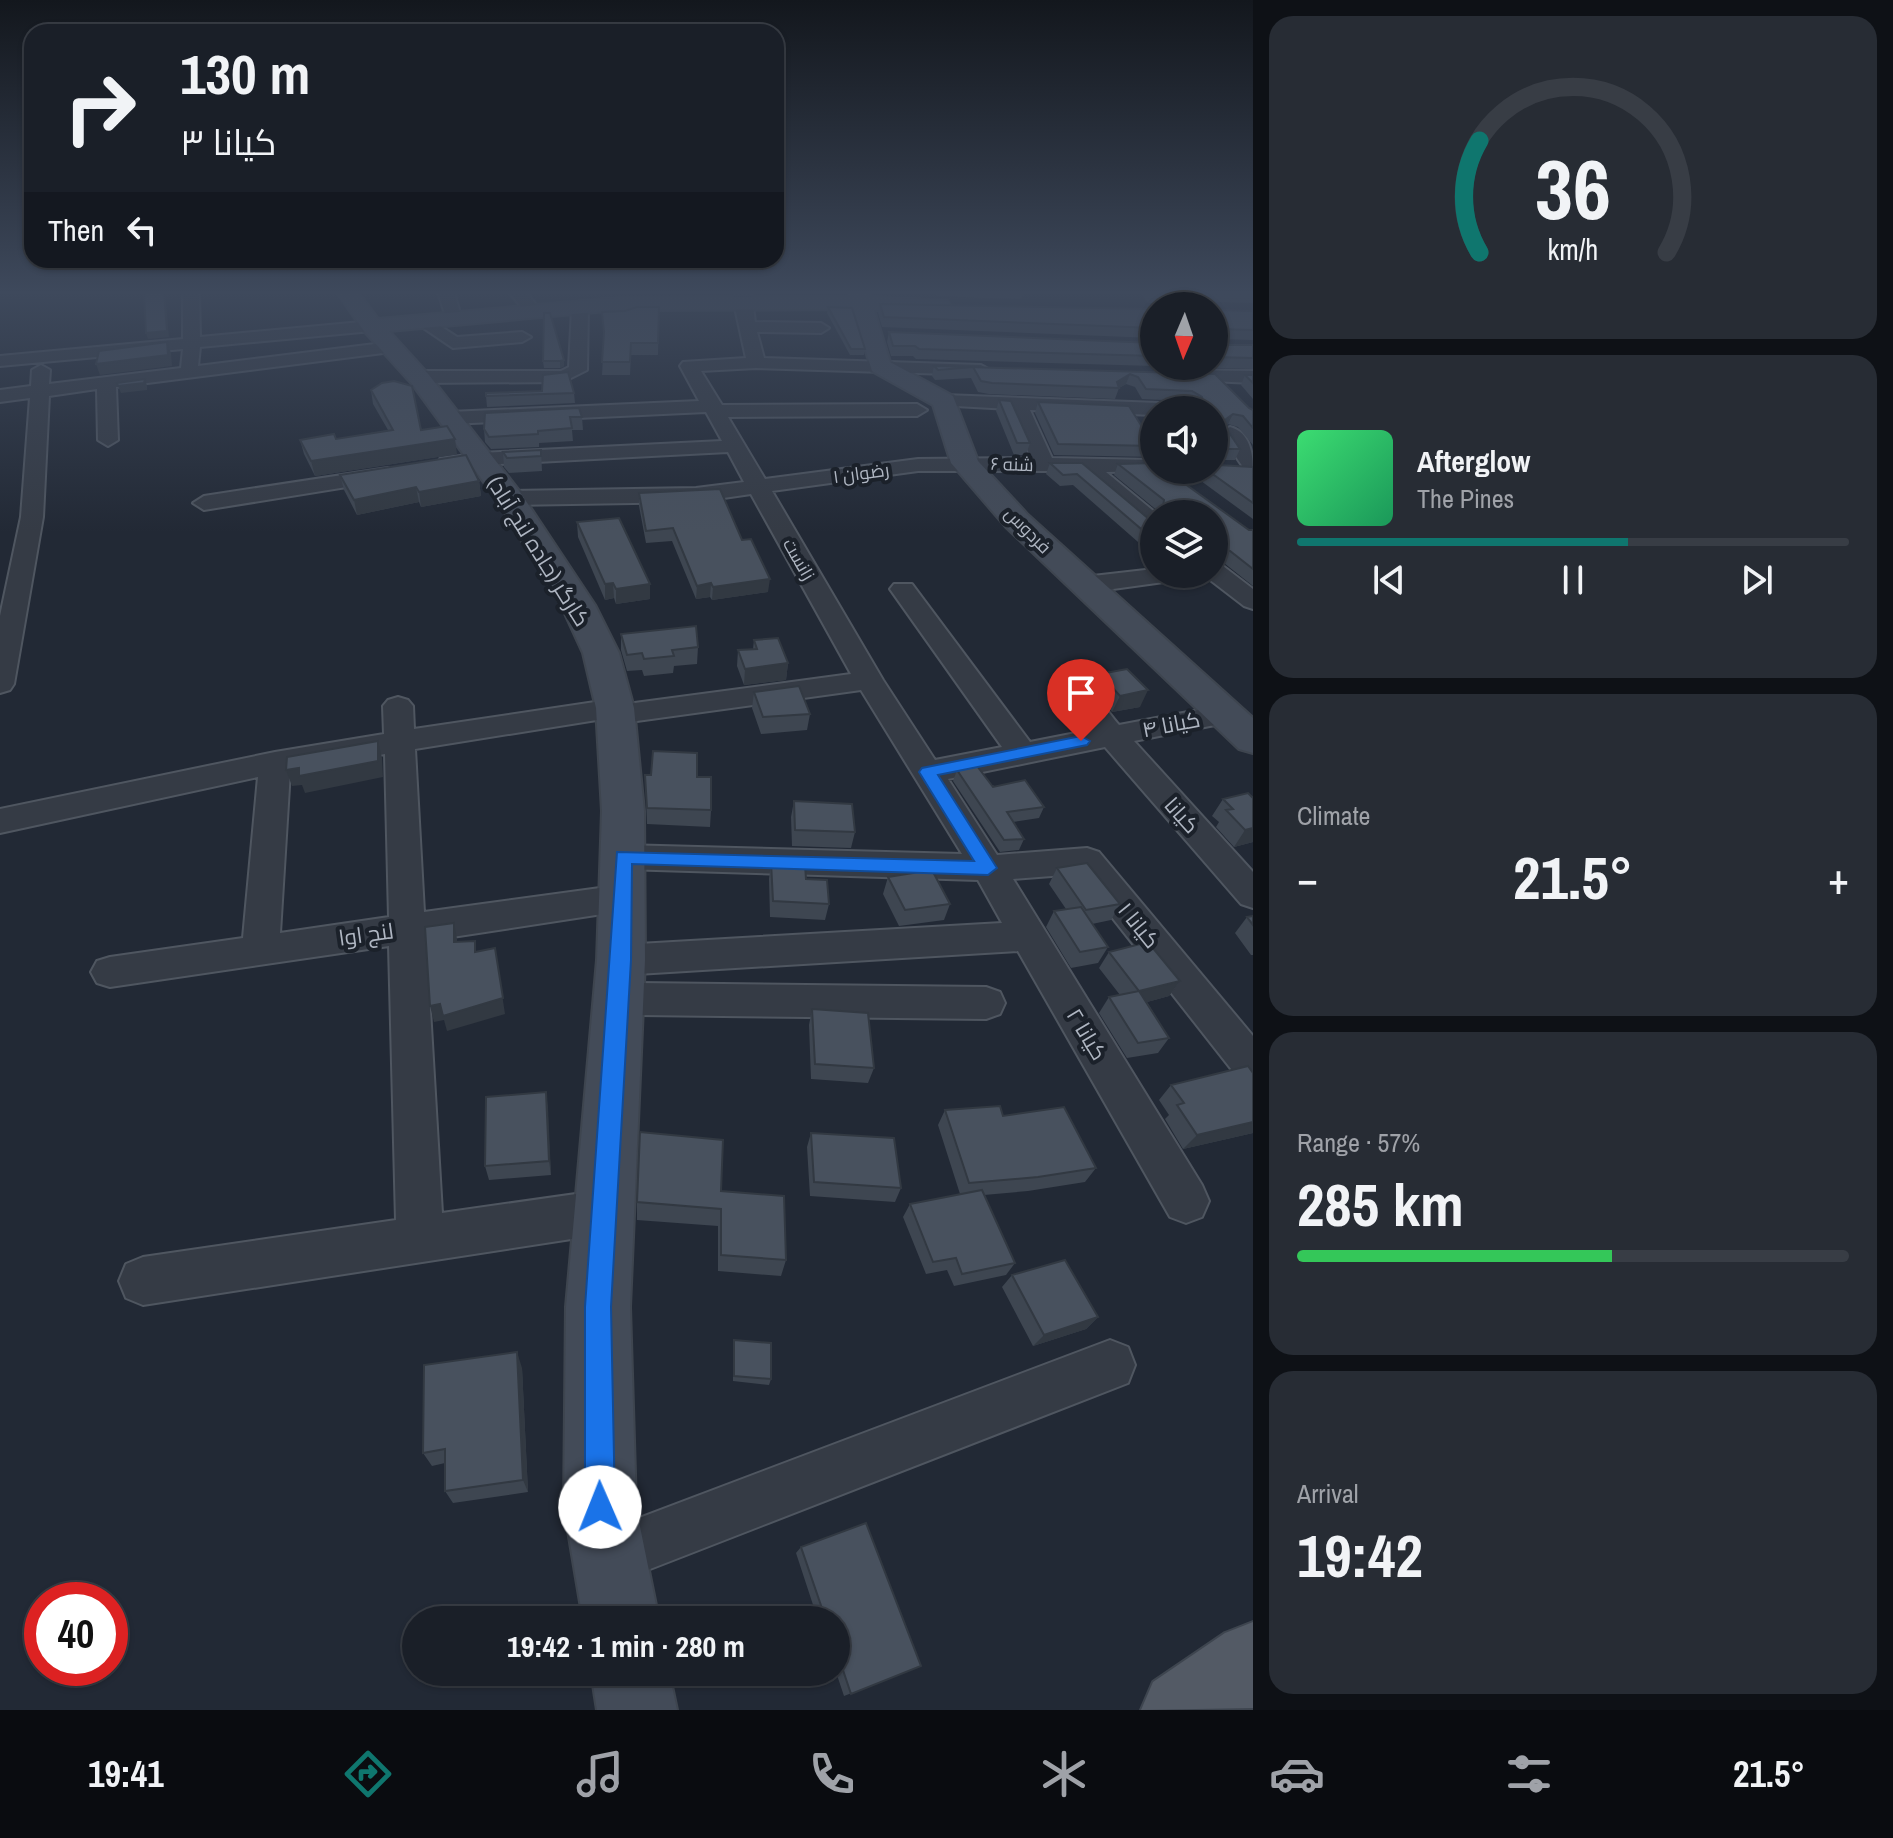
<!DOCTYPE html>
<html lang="en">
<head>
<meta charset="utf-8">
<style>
	:root { --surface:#1a1f28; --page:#272c34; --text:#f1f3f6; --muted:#9fa2a8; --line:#383d45; --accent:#0f766e }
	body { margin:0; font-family:"Archivo Narrow",Cairo,sans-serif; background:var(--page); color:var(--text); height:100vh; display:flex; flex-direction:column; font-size:30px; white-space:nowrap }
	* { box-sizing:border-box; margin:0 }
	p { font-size:26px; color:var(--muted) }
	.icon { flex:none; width:44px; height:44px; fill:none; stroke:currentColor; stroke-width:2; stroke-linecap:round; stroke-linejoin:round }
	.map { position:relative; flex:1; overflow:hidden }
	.panel { display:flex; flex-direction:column; gap:16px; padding:16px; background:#0e1116; width:640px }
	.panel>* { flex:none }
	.banner { position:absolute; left:24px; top:24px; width:760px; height:244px; border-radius:24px; box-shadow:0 2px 6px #0004,0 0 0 2px var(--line); background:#1a1f28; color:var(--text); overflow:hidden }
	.needle { width:52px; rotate:182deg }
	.tools { position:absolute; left:1140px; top:292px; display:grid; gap:16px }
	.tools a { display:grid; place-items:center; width:88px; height:88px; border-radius:50%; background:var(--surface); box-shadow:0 2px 6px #0004,0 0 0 2px var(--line); font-size:40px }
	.speed { position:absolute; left:24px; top:1582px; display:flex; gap:16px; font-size:40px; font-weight:700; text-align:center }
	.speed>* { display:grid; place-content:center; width:104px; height:104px; border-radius:50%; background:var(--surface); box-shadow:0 2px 6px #0004,0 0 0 2px var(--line); line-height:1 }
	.speed .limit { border:12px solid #d22; background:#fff; color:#111 }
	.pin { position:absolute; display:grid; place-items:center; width:68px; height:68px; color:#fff; margin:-82px -34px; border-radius:50% 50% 50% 0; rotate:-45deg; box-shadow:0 0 8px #0007 }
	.pin .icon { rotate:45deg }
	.me { position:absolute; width:88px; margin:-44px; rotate:359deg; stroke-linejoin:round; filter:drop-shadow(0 0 6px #0008) }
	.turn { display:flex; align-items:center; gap:28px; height:168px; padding:0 24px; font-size:36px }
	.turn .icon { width:104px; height:104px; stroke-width:2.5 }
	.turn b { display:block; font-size:56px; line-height:68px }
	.then { display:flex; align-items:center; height:76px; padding:0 24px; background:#0003; gap:16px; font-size:30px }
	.big { font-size:60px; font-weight:800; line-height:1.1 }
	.panel .tile { flex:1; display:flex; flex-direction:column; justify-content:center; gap:12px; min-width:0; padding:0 28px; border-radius:24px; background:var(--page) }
	.panel .dial { align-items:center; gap:0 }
	.dial svg { height:208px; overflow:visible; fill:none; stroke:var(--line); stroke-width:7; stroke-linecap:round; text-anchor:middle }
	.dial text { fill:var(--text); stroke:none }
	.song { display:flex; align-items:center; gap:24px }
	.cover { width:96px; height:96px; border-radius:12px; background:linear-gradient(135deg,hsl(140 70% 55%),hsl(150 70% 35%)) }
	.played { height:8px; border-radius:4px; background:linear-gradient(90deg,var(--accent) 60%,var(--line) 60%) }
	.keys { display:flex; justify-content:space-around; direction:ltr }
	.heat { display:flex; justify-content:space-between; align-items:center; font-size:44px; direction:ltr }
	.charge { height:12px; border-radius:6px; background:linear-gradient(90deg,#34c759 57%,var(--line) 0) }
	.trip { position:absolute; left:402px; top:1606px; width:448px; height:80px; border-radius:40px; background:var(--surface); box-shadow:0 2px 6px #0004,0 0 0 2px var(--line); font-weight:800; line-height:80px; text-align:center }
	.dock { display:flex; height:128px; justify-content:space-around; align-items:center; background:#0a0c10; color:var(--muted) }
	.dock .icon { width:56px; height:56px }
	.dock .active { color:var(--accent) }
	.dock b { font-size:36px; color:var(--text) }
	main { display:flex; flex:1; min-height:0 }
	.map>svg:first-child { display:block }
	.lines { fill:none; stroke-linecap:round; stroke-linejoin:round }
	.street-casing { stroke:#4f5660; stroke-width:4 }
	.secondary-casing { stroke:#3e454f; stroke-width:4 }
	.primary-casing { stroke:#3e454f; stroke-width:4 }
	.street { fill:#353b45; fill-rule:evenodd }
	.secondary { fill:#434b58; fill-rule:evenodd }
	.primary { fill:#535a65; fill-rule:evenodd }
	.wall { fill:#3e4651 }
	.shaded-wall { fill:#323942 }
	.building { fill:#48515e; stroke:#323942; stroke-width:2 }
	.route { fill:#1a73e8; stroke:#114b97; stroke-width:2 }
	.labels { text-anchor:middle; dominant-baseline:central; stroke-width:8; stroke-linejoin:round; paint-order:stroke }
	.far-street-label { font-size:18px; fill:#afb6c2; stroke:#1b212a }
	.street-label { font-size:22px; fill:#afb6c2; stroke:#1b212a }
</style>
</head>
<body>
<main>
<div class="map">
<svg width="1253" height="1710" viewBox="0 0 1253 1710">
	<rect width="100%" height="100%" fill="#222935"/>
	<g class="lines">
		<defs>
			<path id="street" d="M183 292H199L200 337 372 321 380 326 372 331 200 347 198 366 391 342 400 347 391 352 116 387 118 440 108 446 98 440 97 389 49 396 43 517 14 684 10 690 0 693V616L21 517 30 398 0 402V390L31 386 32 370 41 365 50 370 49 384 181 368 183 349 0 366V356L183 339Z
				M438 292H454L462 320 460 324H448Z
				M509 292H526L542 312 540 315H528Z
				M735 292H751L755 322 821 323 829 328 821 333 757 332 764 358 981 365 990 370 981 375 756 368 701 371 722 405 917 404 927 410 917 416 728 417 765 479 918 459 1031 458 1010 409 937 405 934 401 937 397 944 395 1186 404 1196 410H1154V415L1030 410 1052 458 1154 460V470L1162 471 1106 472 1157 514H1154V530L1146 528 1079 471H918L772 491 883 680 935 760 1002 747 890 589 894 584H912L1030 742 1091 730 1057 689 1061 683C1087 676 1104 708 1119 725L1225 705 1235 707 1240 714 1235 721 1225 723 1134 741 1253 872V908L1241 904 1105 747 948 779 997 855 1087 848 1099 852 1253 1036V1084L1239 1079 1078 874 1013 879 1202 1185 1209 1201 1202 1217 1186 1223 1170 1217 1018 951 621 975 608 971 602 960 608 949 621 945 1002 923 978 880 623 869 611 866 606 857 611 848 623 845 962 854 861 690 615 724 603 719 415 749 424 912 622 885 635 888 640 898 635 908 622 911 426 941 442 1213 604 1190 620 1196 627 1212 620 1228 604 1234 143 1305 126 1298 119 1281 126 1264 143 1257 396 1220 389 946 110 987 97 983 91 972 97 961 110 957 243 938 258 777 0 833V809L275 752 384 734 383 706 388 700 398 697 408 700 413 706 414 729 615 699 627 704 851 674 751 494 696 502 510 505 499 498 510 491 696 488 744 482 728 452 480 465 448 470 437 464 440 459 480 453 722 441 706 412 450 424 440 418 450 412 699 401 680 366 683 362 746 358 734 303ZM385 754 389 917 280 933 290 771Z
				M580 303 588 308 587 370 563 382 418 383 409 377 418 371H561L569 367 572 308Z
				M428 318 457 337 522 332 531 337 522 342 453 348 422 327 420 323 422 319Z
				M1173 370 1253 371V383L1167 379 1164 375 1167 371Z
				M1230 427C1250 432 1253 454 1253 471L1245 470 1220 433Z
				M388 468 399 474 396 479 204 510 193 503 204 496Z
				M1214 564 1223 566 1253 589V609L1244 606 1205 576 1204 574H1214Z
				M1154 569V574H1183L1180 579 1171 581 1084 593 1075 590 1071 585 1075 580 1084 577Z
				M639 983 986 987 1000 992 1005 1003 1000 1014 986 1019 639 1015 625 1010 620 999 625 988Z
				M1110 1340 1128 1347 1135 1365 1128 1383 609 1585 589 1577 581 1557 589 1537Z"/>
			<path id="secondary" d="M337 292H358L378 319 618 298 849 297 848 292H868L870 297 947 301 950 305 940 311 874 310 890 362 953 396 978 461 1028 515 1253 718V753L1239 749 1006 527 951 463 933 405 872 371 853 309 618 310 389 331 429 375 520 492 595 605 619 653 634 708 644 811 645 960 630 1307 636 1507 659 1620H583L564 1507 566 1307 597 960 602 811 596 708 583 653 561 605 497 500 413 385 364 331Z
				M591 1672H669L677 1710H597Z"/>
			<path id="primary" d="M1253 1622V1708L1141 1710 1153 1682 1225 1633Z"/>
		</defs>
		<!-- street casing -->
		<use href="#street" class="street-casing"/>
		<!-- secondary casing -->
		<use href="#secondary" class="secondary-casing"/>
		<!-- primary casing -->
		<use href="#primary" class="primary-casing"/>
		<!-- street -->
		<use href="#street" class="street"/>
		<!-- secondary -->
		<use href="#secondary" class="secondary"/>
		<!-- primary -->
		<use href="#primary" class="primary"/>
	</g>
	<!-- wall -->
	<path class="wall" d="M935 292H1023L1021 299 936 296Z
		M1139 292H1253V303L1216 302 1218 310 1253 311V340L1217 339 1218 345H1253V369L1155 366H1214V306H1158L1159 304 1148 303Z
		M880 304 1154 309V338L882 327 878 313Z
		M659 307 658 355H631L630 375H602L604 338 602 312 625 311Z
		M828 307 865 349 864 355H850L827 313Z
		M550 313 564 366 560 368H544L543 361Z
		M889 332 1154 343V366L916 359 913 356H891L887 342Z
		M934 366 1215 374 1249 408 1253 410V452V445L1238 427 1228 424 1225 427 1240 449 1235 460H1214V410H1156L1157 407 1188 401 1142 399 1135 387 1126 384 1119 388 1115 399 989 394 978 392 971 378 935 380 932 376Z
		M1245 375H1253V399L1241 385Z
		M371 390 421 430 457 454 315 476 304 454 300 440 336 439 388 430 373 404Z
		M542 391 574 393 575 403 487 407 486 396Z
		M999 400 1030 443 1026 455H1014L996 411Z
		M1038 402 1154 440V457L1054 455 1035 413Z
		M485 413 582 417 583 430H572L573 441 539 443V447L491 449 485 442 484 429Z
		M541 450 542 471 509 473 504 467 503 452Z
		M1050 463H1082L1149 519 1154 520V556L1073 485 1060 486 1046 474Z
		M1118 464 1170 473 1249 530H1253V586L1224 563 1214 562V514H1159V512L1114 475Z
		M1218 465 1253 467V519L1186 470H1214Z
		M340 475 479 481 481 496 421 507 419 502 357 515 344 490Z
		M639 493 742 540 768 592 712 600 710 597 696 599 672 541 646 543 639 506Z
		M577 522 650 599 616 604 614 598 605 600 578 537Z
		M621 634 698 647 697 664 674 666 673 673 644 676 642 670 627 671 621 650Z
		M754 640 788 663 786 680 744 685 737 666 738 650 753 649Z
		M1100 674 1140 707 1112 712 1093 690Z
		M754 692 810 714 807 730 761 734 752 708Z
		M957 770 1044 807 1039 818 1013 822 1024 839 1019 850 1000 852 953 781Z
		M645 775 697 777 711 810 710 827 647 824Z
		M1253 798V842L1234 847 1216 827 1219 822 1212 816 1223 799Z
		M794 801 855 832 851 848 792 846 791 817Z
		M771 862 806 879 829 904 825 920 770 917 769 879Z
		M1057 868 1120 904 1111 920 1092 924 1108 947 1098 963 1071 968 1046 927 1054 911 1066 909 1049 884Z
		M888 877 950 904 944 920 899 926 883 894Z
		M1253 916V955H1251L1235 933 1247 917Z
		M1109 952 1180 981 1169 996 1147 1002 1169 1038 1158 1053 1127 1058 1099 1013 1109 997 1120 995 1099 968Z
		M812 1009 874 1068 868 1083 811 1079 809 1025Z
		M1171 1085 1253 1133 1183 1149 1165 1119 1169 1115 1159 1100Z
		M546 1092 551 1175 489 1180 485 1166Z
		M945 1110 1003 1116 1096 1168 1085 1182 1028 1191 984 1195 1015 1263 1006 1275 954 1286 947 1270 926 1274 903 1217 910 1204 960 1194 938 1125Z
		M811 1133 901 1188 895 1202 810 1196 807 1147Z
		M721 1191 786 1260 781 1276 718 1271V1226L637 1220V1202Z
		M1012 1275 1098 1317 1086 1329 1033 1346 1002 1287Z
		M734 1340 771 1379 769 1385 733 1381V1345Z
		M522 1368 528 1492 453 1503 445 1491V1463L432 1466 423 1453Z
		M866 1523 921 1666 844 1696 836 1672V1620H818L796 1553 801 1547Z"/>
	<!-- shaded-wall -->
	<path class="shaded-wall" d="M164 292H165L169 337 148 339 146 333Z
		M167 342 171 353 172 366 100 375 96 364Z
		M564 360V366L560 368V361Z
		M1130 374 1126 384 1119 388 1117 382Z
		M145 379 147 386V390L121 393 118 386Z
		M1233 414 1228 424 1217 432 1222 422Z
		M455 439 457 454 315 476 311 461Z
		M479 481 481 496 421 507 419 492Z
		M416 487 419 502 357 515 354 500Z
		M1220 549 1214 562V553Z
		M770 579 768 592 712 600 713 587Z
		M613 583 614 598 605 600V584Z
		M711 583 710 597 696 599 697 586Z
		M650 584V599L616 604V589Z
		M788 663 786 680 744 685 745 669Z
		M1148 690 1140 707 1112 712 1120 696Z
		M378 741 382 758 383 777 305 793 302 785 292 786 286 770Z
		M1253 828V842L1234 847 1245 830Z
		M454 923 457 939V959L454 942Z
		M495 948 505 1014 447 1031 444 1020 434 1022 430 1006 440 1004Z
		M1180 981 1169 996 1129 1007 1139 991Z
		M546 1092 548 1107 551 1175 549 1161Z
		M1253 1122V1133L1183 1149 1197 1135Z
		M1098 1317 1086 1329 1033 1346 1044 1335Z
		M517 1352 522 1368 528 1492 523 1480Z"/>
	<!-- building -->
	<path class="building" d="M144 292H164L167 331 146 333Z
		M1151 292H1253V293H1217L1210 295 1211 299 1215 300 1218 310 1253 311V330L1218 329 1215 332 1218 345H1253V358L1214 357V306H1164L1160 300 1168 299V294Z
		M880 304 1154 309V328L884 317Z
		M637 307H659L658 343H631L630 362H602L604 332 602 312 625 311Z
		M828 307 852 308 865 349H851Z
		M544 313H550L564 360 560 361H543Z
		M889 332 1154 343V356L919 349 915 346H893Z
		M167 342 168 355 96 364 99 351Z
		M934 366 1215 374 1249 408 1253 410V428L1243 416 1233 414 1222 422 1240 449H1217L1216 456 1214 457V410H1158L1157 407 1161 402 1203 401 1202 397 1192 391 1146 389 1138 377 1130 374 1117 382 1119 388 992 383 981 381 973 367 938 370Z
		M568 372 574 393 486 396V393L542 391 543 375Z
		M1245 375H1253V383Z
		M145 379 144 383 118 386 117 383Z
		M394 381 412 386 421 430 447 426 455 439 311 461 300 440 334 434 336 439 393 430 371 390 382 383Z
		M999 400 1011 401 1030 443H1017Z
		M1038 402 1129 406 1149 438 1154 440V446L1058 444Z
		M579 408 582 417H570L572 428 538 431V434L489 437 484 429 485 413Z
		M541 450V456L507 458 503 452Z
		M466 455 479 481 419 492 416 487 354 500 340 475Z
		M1050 463H1082L1149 519 1154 520V540L1077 474 1063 475Z
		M1154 463V470H1168L1170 473 1249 530H1253V569L1230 551 1220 549 1217 553H1214V514H1162L1164 500 1118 464Z
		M1214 463 1218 465 1253 467V503L1207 470H1214Z
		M720 489 742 540 751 539 770 579 713 587 711 583 697 586 673 528 646 531 639 493Z
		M619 518 650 584 616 589 613 583 605 584 577 522Z
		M696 626 698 647 672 650 674 656 644 659 642 653 627 655 621 634Z
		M778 638 788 663 745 669 738 650 757 649 754 640Z
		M1127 669 1148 690 1120 696 1100 674Z
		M799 686 810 714 763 717 754 692Z
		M378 741V761L299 776V768L286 770 287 757Z
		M653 751 697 753V777H711V810L647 808 645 775H651Z
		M977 766 993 787 1025 780 1044 807 1007 812 1024 839 1004 840 957 770Z
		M1248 793 1253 798V828L1245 830 1226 810 1233 809 1223 799Z
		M794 801 852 804 855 832 795 830Z
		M771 862 805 864 806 879 827 880 829 904 773 901Z
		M1087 863 1120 904 1086 910 1057 868Z
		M932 870 950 904 905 910 888 877Z
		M1081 907 1108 947 1080 952 1054 911Z
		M1253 916V925L1247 917Z
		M454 923V942L475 941V952L495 948 503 998 443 1016 440 1004 430 1006 425 927Z
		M1148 942 1180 981 1139 991 1109 952Z
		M1139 991 1169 1038 1138 1043 1109 997Z
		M812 1009 868 1013 874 1068 815 1064Z
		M1248 1066 1253 1073V1122L1197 1135 1177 1105 1184 1103 1171 1085Z
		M546 1092 549 1161 485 1166 486 1097Z
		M1000 1106 1003 1116 1064 1107 1096 1168 1038 1177 969 1183 945 1110Z
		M640 1132 723 1140 721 1191 784 1196 786 1260 721 1255V1209L637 1202Z
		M811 1133 894 1138 901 1188 814 1182Z
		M982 1190 1015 1263 962 1274 956 1258 933 1262 910 1204Z
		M1065 1260 1098 1317 1044 1335 1012 1275Z
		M734 1340 771 1343V1379L734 1376Z
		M517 1352 523 1480 445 1491V1449L423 1453 424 1365Z
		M866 1523 921 1666 851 1694 836 1649V1620H826L801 1547Z"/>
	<!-- sky -->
	<linearGradient id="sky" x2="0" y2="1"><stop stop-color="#13171d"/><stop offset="0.55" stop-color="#3e495c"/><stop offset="1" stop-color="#3e495c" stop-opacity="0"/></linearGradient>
	<rect width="1253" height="532" fill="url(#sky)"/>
	<!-- route -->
	<path class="route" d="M1081 736 1090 741 1087 745 938 775 997 868 988 875 632 864 631 960 611 1307 615 1507 610 1517 600 1522 590 1517 585 1507V1307L617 852 974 861 919 772 922 768Z"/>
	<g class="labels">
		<!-- far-street labels -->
		<g class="far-street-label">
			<text transform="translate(1012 464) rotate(2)">شنه ۶</text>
			<text transform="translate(861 473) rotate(-8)">رضوان ۱</text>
			<text transform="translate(1028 530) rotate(45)">فردوس</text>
			<text transform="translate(799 559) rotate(60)">زانست</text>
		</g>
		<!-- street labels -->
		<g class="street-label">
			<text transform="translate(539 551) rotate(58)">کارگر (جاده لنج آباد)</text>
			<text transform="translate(1171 724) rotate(-11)">کیانا ۴</text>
			<text transform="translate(1182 815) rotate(48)">کیانا</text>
			<text transform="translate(1139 925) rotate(51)">کیانا ۱</text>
			<text transform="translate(366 934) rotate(-8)">لنج اوا</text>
			<text transform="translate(1087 1034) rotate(59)">کیانا ۲</text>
		</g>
	</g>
</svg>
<div class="tools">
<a><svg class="needle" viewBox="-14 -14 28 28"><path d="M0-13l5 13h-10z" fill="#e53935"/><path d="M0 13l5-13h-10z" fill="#9fa2a8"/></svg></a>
<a><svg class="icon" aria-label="sound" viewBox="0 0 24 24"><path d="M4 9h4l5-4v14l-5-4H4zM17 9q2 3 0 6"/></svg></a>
<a><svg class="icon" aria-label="layers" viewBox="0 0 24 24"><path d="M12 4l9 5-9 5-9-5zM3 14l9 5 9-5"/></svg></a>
</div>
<div class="speed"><div class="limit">40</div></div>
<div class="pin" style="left:1081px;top:741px;background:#d93025"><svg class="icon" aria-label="arrive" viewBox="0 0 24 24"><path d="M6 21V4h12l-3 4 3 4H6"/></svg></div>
<svg class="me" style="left:600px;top:1507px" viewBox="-20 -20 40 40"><circle r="19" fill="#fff"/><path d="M0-13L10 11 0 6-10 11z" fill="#1a73e8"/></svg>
<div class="trip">19:42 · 1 min · 280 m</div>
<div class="banner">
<div class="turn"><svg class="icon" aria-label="right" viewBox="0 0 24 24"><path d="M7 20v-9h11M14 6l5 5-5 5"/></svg><div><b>130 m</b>کیانا ۳</div></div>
<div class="then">Then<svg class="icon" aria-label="left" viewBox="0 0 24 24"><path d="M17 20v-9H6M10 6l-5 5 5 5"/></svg></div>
</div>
</div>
<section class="panel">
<div class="tile dial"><svg viewBox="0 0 100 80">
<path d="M14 69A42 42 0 1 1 86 69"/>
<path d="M14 69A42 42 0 0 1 14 26" stroke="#0f766e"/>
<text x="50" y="56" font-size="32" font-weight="700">36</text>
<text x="50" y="72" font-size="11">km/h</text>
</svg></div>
<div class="tile">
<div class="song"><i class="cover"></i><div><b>Afterglow</b><p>The Pines</p></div></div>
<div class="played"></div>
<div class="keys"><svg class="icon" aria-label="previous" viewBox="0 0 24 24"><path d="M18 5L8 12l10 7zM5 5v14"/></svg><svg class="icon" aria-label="pause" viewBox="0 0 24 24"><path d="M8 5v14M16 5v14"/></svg><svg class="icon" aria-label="next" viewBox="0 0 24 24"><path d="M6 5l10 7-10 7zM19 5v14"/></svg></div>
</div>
<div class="tile"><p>Climate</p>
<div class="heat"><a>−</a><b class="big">21.5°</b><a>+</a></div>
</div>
<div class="tile"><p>Range · 57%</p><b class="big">285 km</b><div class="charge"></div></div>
<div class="tile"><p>Arrival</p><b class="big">19:42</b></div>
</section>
</main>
<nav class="dock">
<b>19:41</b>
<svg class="icon active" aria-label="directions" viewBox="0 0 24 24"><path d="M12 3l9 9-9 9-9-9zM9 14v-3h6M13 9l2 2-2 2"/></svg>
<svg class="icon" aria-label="music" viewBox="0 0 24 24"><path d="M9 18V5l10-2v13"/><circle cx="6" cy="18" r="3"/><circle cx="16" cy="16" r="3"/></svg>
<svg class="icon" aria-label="phone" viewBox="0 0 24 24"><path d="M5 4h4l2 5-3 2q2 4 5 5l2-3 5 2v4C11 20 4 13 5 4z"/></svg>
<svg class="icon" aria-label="climate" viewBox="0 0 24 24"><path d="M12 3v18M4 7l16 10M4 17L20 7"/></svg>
<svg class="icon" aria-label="car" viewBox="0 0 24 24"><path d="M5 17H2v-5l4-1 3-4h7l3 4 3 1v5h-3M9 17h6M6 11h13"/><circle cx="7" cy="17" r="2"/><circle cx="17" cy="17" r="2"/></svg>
<svg class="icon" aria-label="filters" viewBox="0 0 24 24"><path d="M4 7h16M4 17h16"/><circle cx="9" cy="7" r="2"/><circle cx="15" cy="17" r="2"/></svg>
<b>21.5°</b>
</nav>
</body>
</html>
